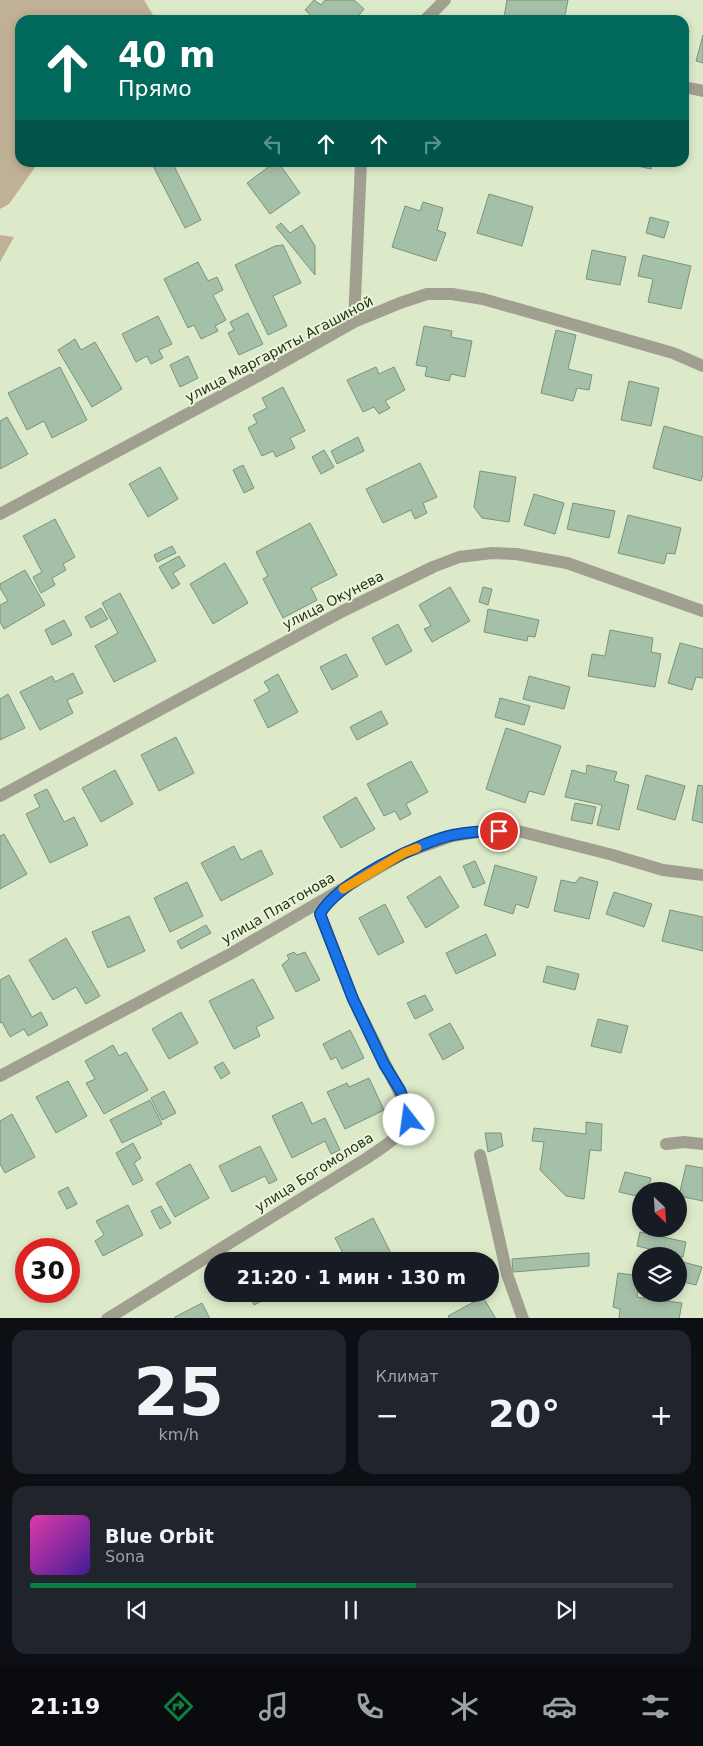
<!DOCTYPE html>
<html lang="ru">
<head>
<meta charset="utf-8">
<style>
	:root { --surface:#171b24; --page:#20242c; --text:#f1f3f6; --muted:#9ea1a6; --line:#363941; --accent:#0b8043 }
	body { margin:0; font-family:"DejaVu Sans",sans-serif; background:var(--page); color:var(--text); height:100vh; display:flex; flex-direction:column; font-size:19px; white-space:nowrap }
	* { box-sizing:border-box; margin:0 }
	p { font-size:16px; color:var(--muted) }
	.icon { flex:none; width:28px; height:28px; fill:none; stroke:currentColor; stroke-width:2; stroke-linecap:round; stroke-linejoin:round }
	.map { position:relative; height:1318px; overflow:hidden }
	.details { display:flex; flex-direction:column; gap:12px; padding:12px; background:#0d0f14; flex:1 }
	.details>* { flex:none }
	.banner { position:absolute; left:15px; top:15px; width:674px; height:152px; border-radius:15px; box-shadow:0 2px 8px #0003; background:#00695c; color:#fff; overflow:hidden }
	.needle { width:32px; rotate:155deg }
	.tools { position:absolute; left:632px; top:1182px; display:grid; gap:10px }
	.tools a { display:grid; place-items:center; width:55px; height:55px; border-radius:50%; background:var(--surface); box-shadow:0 2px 8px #0003; font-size:25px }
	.speed { position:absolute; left:15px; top:1238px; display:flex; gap:10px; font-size:25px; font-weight:700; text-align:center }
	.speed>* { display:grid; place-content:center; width:65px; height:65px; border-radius:50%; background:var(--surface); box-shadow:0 2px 8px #0003; line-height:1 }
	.speed .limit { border:8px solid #d22; background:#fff; color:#111 }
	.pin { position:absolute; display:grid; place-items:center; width:42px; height:42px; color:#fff; margin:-21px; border:2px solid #fff; border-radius:50%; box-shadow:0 1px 5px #0007 }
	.me { position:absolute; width:55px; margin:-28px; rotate:345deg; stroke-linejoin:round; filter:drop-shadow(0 0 4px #0008) }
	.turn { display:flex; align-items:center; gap:18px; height:105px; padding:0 20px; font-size:22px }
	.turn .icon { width:65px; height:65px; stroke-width:2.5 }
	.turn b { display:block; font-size:35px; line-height:42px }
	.lanes { display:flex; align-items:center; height:48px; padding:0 20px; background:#0003; justify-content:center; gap:25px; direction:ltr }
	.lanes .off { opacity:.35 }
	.big { font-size:38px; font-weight:800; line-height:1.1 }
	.details .card { flex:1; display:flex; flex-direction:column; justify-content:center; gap:8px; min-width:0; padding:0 18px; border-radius:15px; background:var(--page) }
	.details .dial { align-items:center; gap:0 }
	.dial b { font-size:65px; line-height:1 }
	.song { display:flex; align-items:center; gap:15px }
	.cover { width:60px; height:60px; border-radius:8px; background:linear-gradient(135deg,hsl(320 70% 55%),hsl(260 70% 35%)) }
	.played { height:5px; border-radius:2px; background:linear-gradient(90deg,var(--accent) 60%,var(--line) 60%) }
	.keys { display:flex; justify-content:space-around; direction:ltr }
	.heat { display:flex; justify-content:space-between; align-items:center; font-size:28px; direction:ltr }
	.details .tiles { flex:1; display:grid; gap:12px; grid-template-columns:1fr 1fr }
	.card:last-child { grid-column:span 2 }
	.trip { position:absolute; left:204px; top:1252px; width:295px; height:50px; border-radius:25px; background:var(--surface); box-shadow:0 2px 8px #0003; font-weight:800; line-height:50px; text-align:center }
	.tab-bar { display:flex; height:80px; justify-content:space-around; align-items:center; background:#090b0e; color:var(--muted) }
	.tab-bar .icon { width:35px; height:35px }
	.tab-bar .active { color:var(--accent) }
	.tab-bar b { font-size:22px; color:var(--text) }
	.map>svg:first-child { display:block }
	.green { fill:#c0b095 }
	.building { fill:#a5c0a8; stroke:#79947c }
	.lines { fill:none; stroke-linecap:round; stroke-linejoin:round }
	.minor { stroke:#a09f90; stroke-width:12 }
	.route-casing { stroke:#114b97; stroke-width:12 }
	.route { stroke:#1a73e8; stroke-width:9 }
	.slow { stroke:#f59e0b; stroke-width:9 }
	.labels { text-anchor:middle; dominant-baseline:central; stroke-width:4; stroke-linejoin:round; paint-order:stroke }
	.street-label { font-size:14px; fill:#2a2f23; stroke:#e9f7d6 }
</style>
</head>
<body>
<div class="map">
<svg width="703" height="1319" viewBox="0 0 703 1319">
	<rect width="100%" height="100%" fill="#dceac9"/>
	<!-- green -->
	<path class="green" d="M0 0H144L156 20H20V162L38 163 9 204 0 209Z
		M0 235 14 237 0 262Z"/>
	<!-- building -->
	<path class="building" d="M314 0 321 5 325 0H354L364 9 355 20H316L305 10Z
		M507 0H568L564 20H520L504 17Z
		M684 30 689 31 684 55Z
		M703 35V63L696 61Z
		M151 162H172L201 220 185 228Z
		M275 162H278L300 193 270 214 247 183Z
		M620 162H652L651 169Z
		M489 194 533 207 522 246 477 233Z
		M423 202 443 208 437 230 446 233 436 261 392 247 405 206 420 211Z
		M650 217 669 222 664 238 646 233Z
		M281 223 290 233 302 225 315 246V275L276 227Z
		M283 245 301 283 273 296 287 326 268 335 235 265 275 246Z
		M592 250 626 257 620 285 586 279Z
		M643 255 691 266 681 309 648 302 653 279 638 276Z
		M198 262 208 281 217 277 223 290 213 295 226 320 215 326 218 331 201 339 194 325 188 328 164 279Z
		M248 313 263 344 239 355 228 333 234 330 230 322Z
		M158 316 172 344 159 350 163 358 151 364 147 356 136 362 122 334Z
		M424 326 452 331 451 337 472 341 465 377 451 374 449 381 425 376 427 367 416 365Z
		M556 330 576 335 568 369 592 375 589 390 577 388 573 401 541 393Z
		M75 339 81 350 95 342 122 389 92 407 58 350Z
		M188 356 198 378 180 387 170 365Z
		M60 367 87 420 52 438 44 421 27 430 8 393Z
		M376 367 379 374 394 367 405 390 385 401 390 408 379 414 374 407 363 412 347 380Z
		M629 381 659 388 651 426 621 420Z
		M283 387 305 431 290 438 295 448 276 457 273 451 262 456 248 428 257 423 253 415 267 408 262 398Z
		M7 417 28 454 0 469V421Z
		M664 426 703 437V474L701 481 653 468Z
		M358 437 364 451 337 464 331 451Z
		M324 450 334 467 321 474 312 457Z
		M420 463 437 497 423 503 427 513 415 519 411 510 383 523 366 489Z
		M243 465 254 488 244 493 233 470Z
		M160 467 178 499 148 517 129 484Z
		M480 471 516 477 509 522 482 518 474 507Z
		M534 494 564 503 555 534 524 525Z
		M573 503 615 511 609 538 567 529Z
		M628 515 681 528 675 554 667 553 664 564 618 553Z
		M55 519 75 557 63 564 66 570 52 578 55 585 41 593 33 577 42 572 23 536Z
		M310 523 337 575 311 588 317 600 283 618 263 579 268 576 256 552Z
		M172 546 176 553 157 562 154 555Z
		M179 556 185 566 173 573 180 584 172 589 159 567Z
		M225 563 248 603 213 624 190 584Z
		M25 570 45 605 4 629 0 622V605L8 601 0 588V584Z
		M450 587 470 621 432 642 424 629 431 626 419 605Z
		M483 587 492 589 488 605 479 602Z
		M120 593 156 661 114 682 95 646 118 633 102 603Z
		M101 608 108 619 91 628 85 617Z
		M488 609 539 620 535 637 528 636 527 641 484 632Z
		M64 620 72 635 52 645 45 630Z
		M398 624 412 651 386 665 372 638Z
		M610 630 653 638 651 652 661 654 655 687 588 676 592 654 605 656Z
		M680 643 703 649V678L696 677 692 690 668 683Z
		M346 654 358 676 332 690 320 667Z
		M73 673 83 693 67 700 73 713 40 730 20 692 52 676 55 682Z
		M278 674 298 712 268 728 254 700 270 691 264 682Z
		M529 676 570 687 564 709 523 699Z
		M8 694 25 728 0 740V699Z
		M500 698 530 706 524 725 495 717Z
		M381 711 388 724 357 740 350 727Z
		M506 728 561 746 544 795 529 791 525 803 486 789Z
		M176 737 194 773 159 791 141 755Z
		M411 761 428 792 406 804 411 814 400 820 395 811 384 816 367 784Z
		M587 765 617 772 614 781 629 785 619 830 597 825 602 805 565 797 572 770 586 774Z
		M115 770 133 804 101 822 82 788Z
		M646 775 685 786 675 820 637 809Z
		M698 785 703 786V823L692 820Z
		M47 789 64 822 74 817 88 845 50 863 26 814 40 807 34 795Z
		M356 797 375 829 341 848 323 817Z
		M575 803 596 807 592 824 571 820Z
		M4 834 27 874 0 889V836Z
		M234 846 241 860 261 850 273 874 221 901 201 863Z
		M475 861 485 883 473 888 463 866Z
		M495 865 537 877 528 908 516 904 513 914 484 905Z
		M440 876 459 907 426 928 407 897Z
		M580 877 598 882 589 919 554 911 561 880 575 883Z
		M187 882 203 916 170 932 154 898Z
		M614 892 652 904 644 927 606 914Z
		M385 904 404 942 378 955 359 918Z
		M670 910 703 917V951L662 941Z
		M129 916 145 951 108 968 92 932Z
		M206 925 211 933 181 949 177 941Z
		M486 934 496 955 456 974 446 953Z
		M66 938 100 996 86 1004 76 987 53 1000 29 960Z
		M294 952 297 955 305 952 320 980 296 992 282 965 289 959 287 955Z
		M547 966 579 974 575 990 543 982Z
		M9 975 32 1017 41 1012 48 1025 28 1036 24 1029 10 1037 2 1022 0 1023V980Z
		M253 979 274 1018 256 1027 260 1036 234 1049 209 1001Z
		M425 995 433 1010 415 1019 407 1003Z
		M181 1012 198 1043 169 1059 152 1029Z
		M598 1019 628 1026 621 1053 591 1046Z
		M450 1023 464 1048 443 1060 429 1034Z
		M350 1030 364 1058 342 1069 336 1057 331 1060 323 1044Z
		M113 1045 119 1056 126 1052 148 1090 104 1114 86 1083 95 1079 85 1061Z
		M223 1062 230 1073 221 1079 214 1067Z
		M369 1078 384 1110 345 1129 327 1092 347 1083 349 1087Z
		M68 1081 87 1116 56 1133 36 1097Z
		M164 1091 176 1113 162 1120 151 1098Z
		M150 1100 162 1124 122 1143 110 1120Z
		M302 1102 312 1124 325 1118 340 1150 331 1154 325 1141 292 1158 272 1116Z
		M12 1114 35 1157 5 1173 0 1164V1121Z
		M586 1122 602 1124 601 1151 590 1150 584 1199 566 1196 540 1170 544 1142 532 1141 534 1128 586 1134Z
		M485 1133H501L503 1146 488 1152Z
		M133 1143 141 1158 134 1163 143 1180 133 1185 116 1153Z
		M260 1146 277 1180 269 1184 265 1176 232 1192 219 1166Z
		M190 1164 209 1198 175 1217 156 1183Z
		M686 1165 703 1168V1201L679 1196Z
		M625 1172 651 1178 648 1191H641V1197L619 1192Z
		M68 1187 77 1204 67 1209 58 1192Z
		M128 1205 143 1235 103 1256 95 1241 104 1235 96 1221Z
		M161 1206 171 1223 160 1229 151 1211Z
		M373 1218 394 1259 389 1261H347L335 1238Z
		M640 1232 686 1242 683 1257 637 1246Z
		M589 1253V1266L513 1272 512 1259Z
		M293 1254 297 1261H277Z
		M679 1261 702 1267 696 1285 679 1281Z
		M618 1273 641 1276 637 1297 682 1303 679 1319H619L620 1309 613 1307Z
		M249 1294H263L266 1299 254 1305Z
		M483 1297 496 1319H450L448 1316Z
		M202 1303 210 1319H175V1317Z"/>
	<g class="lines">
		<!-- minor -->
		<path class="minor" d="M425 20 445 0
			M684 87 703 91
			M354 322 361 162
			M0 514 262 374 354 322 400 303 427 294H452L483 299 673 353 703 366
			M0 796 343 611 433 567 459 557 492 553 516 554 567 563 703 611
			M0 1076 232 953 404 853 452 836 484 831 514 830 609 854 663 870 703 875
			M666 1144 684 1142 703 1144
			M480 1155 507 1274 523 1319
			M107 1319 367 1158C385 1145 410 1134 408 1110L353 999 320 914 324 907 334 897"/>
	</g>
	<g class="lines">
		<defs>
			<path id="route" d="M409 1120 408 1110 400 1090 384 1064 353 999 320 914C337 883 419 842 453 835 468 832 484 831 499 831"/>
		</defs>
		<!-- route casing -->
		<use href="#route" class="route-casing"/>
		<!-- route -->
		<use href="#route" class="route"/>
		<!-- slow -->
		<path class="slow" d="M343 889 404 853 417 848"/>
	</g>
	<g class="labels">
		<!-- street labels -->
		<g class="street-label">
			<text transform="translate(279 349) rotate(-28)">улица Маргариты Агашиной</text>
			<text transform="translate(333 600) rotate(-27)">улица Окунева</text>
			<text transform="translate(278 908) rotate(-30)">улица Платонова</text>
			<text transform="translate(314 1172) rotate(-32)">улица Богомолова</text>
		</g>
	</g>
</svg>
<div class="tools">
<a><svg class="needle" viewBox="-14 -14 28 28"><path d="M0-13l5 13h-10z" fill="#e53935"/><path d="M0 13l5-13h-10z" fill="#9ea1a6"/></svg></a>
<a><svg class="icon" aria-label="layers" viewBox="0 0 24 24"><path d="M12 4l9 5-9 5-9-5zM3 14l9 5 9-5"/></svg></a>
</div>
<div class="speed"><div class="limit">30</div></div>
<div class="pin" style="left:499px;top:831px;background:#d93025"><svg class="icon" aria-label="arrive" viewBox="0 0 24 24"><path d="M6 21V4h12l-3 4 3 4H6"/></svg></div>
<svg class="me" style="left:409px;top:1120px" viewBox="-20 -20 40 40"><circle r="19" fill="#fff"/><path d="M0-13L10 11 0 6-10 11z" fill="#1a73e8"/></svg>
<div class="trip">21:20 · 1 мин · 130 m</div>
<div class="banner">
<div class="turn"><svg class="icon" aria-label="ahead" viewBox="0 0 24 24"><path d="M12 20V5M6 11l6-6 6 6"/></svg><div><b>40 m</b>Прямо</div></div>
<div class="lanes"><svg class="icon off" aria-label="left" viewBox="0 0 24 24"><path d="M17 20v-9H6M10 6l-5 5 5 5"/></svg><svg class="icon" aria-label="ahead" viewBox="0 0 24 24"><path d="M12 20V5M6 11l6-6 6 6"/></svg><svg class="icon" aria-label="ahead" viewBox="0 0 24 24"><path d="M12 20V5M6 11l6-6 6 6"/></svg><svg class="icon off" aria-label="right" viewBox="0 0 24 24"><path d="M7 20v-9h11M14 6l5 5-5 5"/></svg></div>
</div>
</div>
<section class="details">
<div class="tiles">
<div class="card dial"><b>25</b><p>km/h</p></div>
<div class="card"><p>Климат</p>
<div class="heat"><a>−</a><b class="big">20°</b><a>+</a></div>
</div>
<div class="card">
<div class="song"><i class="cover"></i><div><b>Blue Orbit</b><p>Sona</p></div></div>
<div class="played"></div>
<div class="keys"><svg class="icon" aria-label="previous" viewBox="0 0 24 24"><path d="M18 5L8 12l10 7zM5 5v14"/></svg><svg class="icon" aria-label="pause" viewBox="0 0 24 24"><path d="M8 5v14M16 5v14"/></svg><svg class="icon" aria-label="next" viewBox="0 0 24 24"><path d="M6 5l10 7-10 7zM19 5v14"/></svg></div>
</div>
</div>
</section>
<nav class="tab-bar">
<b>21:19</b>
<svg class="icon active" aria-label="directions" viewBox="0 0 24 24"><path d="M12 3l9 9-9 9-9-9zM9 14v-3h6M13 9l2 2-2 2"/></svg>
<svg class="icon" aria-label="music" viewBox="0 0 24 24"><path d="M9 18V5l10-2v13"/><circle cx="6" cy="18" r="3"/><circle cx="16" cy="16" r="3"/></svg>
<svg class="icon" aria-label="phone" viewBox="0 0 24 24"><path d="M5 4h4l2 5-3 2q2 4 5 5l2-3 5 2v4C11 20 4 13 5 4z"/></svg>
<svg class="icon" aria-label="climate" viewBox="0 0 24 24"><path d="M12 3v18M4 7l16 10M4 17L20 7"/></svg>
<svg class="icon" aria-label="car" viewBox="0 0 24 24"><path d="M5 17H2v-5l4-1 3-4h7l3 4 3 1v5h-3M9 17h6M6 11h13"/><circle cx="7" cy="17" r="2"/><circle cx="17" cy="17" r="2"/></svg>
<svg class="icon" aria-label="filters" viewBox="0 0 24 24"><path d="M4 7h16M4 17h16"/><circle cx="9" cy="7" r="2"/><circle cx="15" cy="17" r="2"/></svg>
</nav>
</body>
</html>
